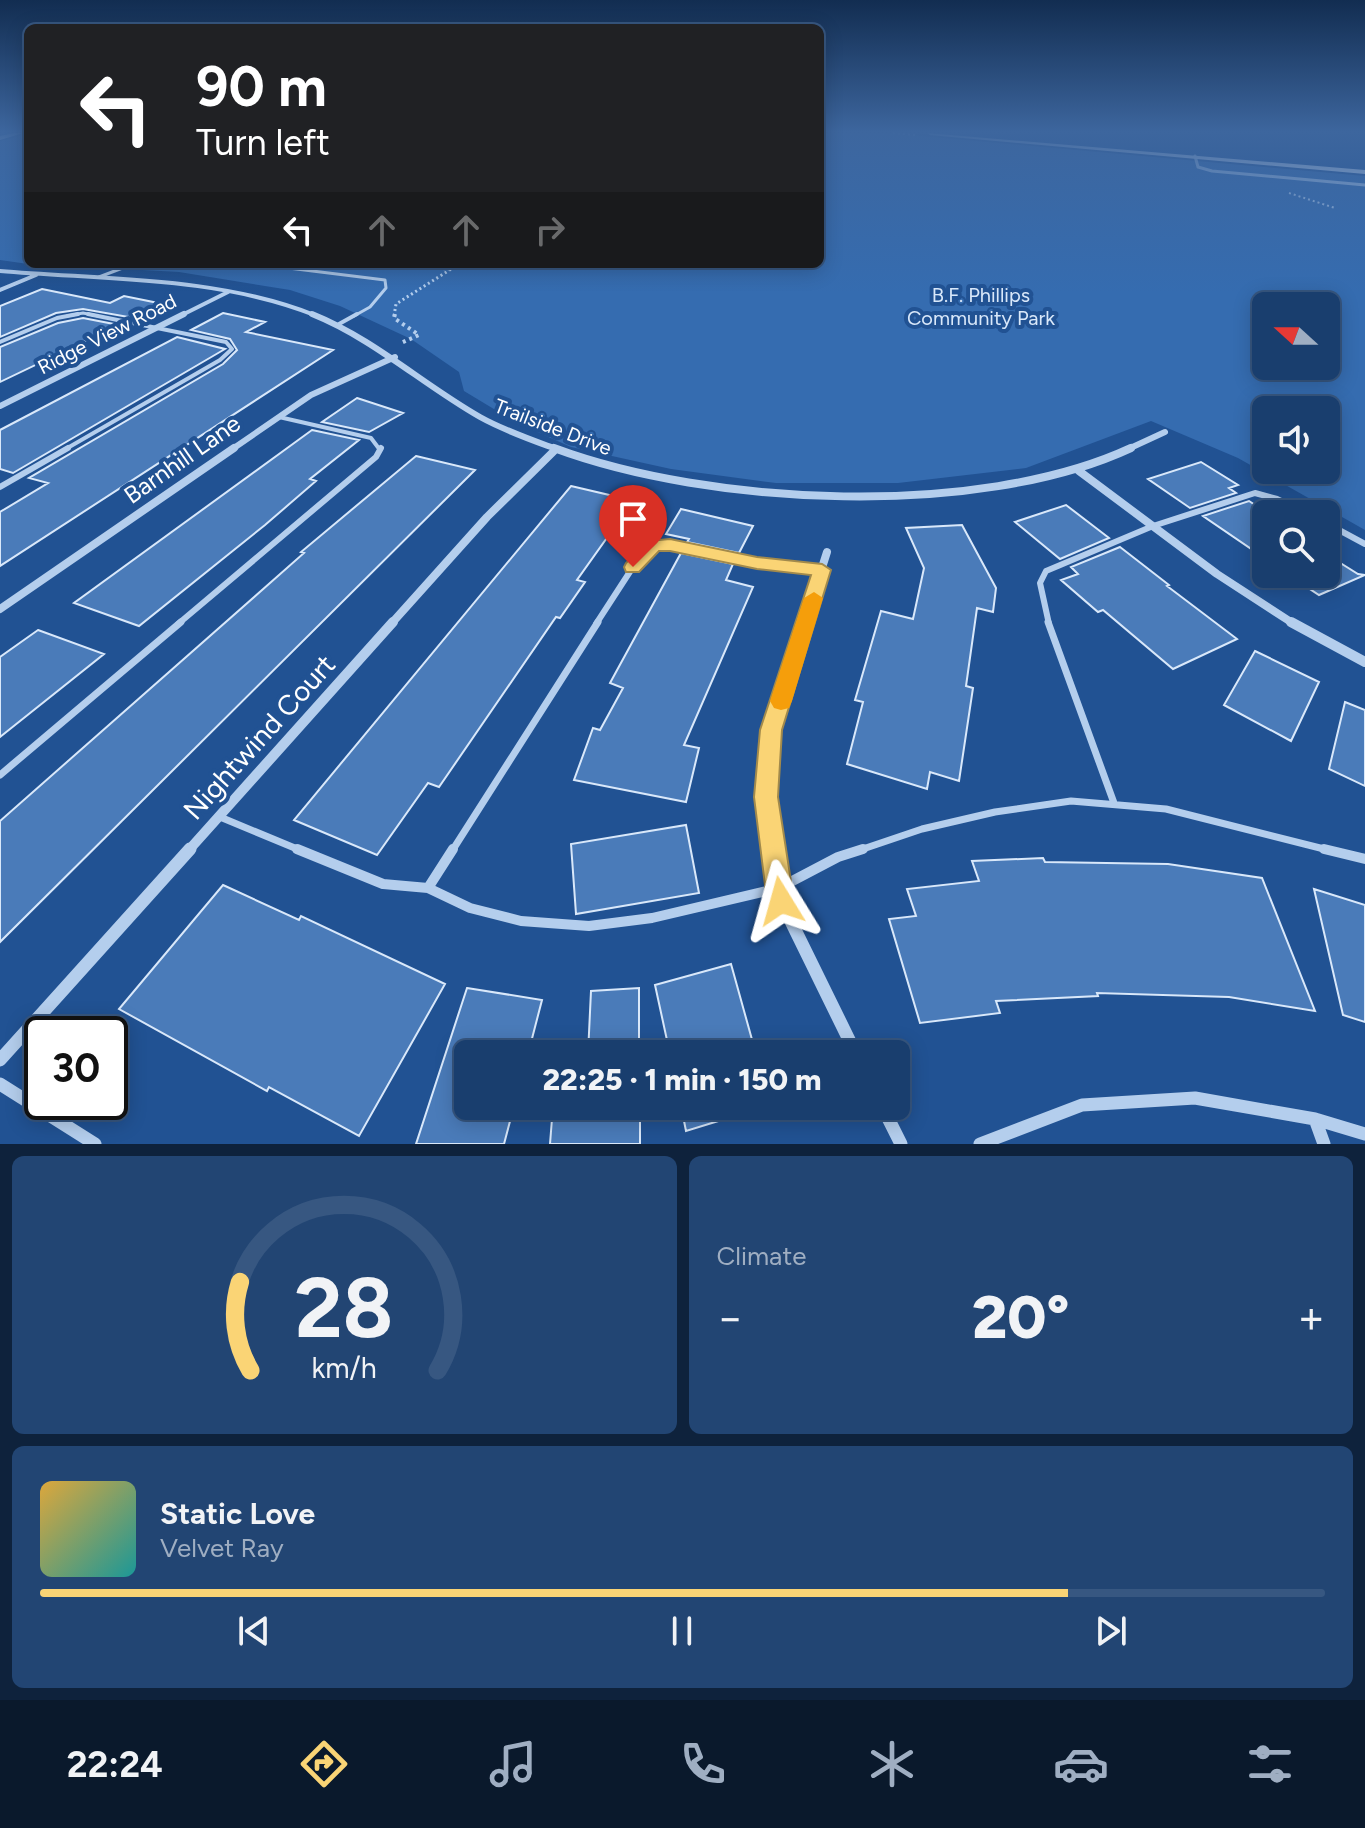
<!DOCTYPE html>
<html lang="en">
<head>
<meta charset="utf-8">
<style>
	:root { --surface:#193e6e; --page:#224573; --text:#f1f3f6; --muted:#9faec2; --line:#375781; --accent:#fad475 }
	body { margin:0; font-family:Figtree,sans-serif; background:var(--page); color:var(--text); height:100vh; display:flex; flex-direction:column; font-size:30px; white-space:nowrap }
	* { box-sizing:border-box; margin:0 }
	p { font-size:26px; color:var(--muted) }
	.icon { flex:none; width:44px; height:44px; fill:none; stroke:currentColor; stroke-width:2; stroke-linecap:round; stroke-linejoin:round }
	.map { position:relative; height:1144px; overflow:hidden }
	.drawer { display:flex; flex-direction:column; gap:12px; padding:12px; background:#0e223c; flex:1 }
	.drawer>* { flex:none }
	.hud { position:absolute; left:24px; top:24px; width:800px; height:244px; border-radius:12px; box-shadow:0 4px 20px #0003,0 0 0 2px var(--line); background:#202124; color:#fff; overflow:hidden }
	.needle { width:52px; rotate:291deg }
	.buttons { position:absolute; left:1252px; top:292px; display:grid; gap:16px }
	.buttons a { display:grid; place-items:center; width:88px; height:88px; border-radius:12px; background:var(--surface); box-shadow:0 4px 20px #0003,0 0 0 2px var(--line); font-size:40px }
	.speed { position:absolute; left:24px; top:1016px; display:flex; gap:16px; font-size:40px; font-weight:700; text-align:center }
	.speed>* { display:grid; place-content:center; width:104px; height:104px; border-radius:50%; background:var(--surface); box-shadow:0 4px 20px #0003,0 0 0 2px var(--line); line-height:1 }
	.speed .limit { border:4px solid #111; border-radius:12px; background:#fff; color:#111 }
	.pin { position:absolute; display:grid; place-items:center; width:68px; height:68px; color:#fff; margin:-82px -34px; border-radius:50% 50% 50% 0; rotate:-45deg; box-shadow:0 0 8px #0007 }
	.pin .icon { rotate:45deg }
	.me { position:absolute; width:88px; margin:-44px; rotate:352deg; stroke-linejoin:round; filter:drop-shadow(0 0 6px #0008) }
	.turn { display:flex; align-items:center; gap:28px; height:168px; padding:0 40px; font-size:36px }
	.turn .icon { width:104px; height:104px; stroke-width:2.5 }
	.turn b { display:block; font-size:56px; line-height:68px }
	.lanes { display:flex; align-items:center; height:76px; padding:0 40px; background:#0003; justify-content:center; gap:40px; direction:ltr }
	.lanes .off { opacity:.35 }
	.big { font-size:60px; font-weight:800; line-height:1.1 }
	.drawer .tile { flex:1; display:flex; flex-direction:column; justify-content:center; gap:12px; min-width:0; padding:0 28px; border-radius:12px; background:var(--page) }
	.drawer .dial { align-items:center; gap:0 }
	.dial svg { height:208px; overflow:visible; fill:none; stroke:var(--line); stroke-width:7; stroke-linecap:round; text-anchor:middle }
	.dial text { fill:var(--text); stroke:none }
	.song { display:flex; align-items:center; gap:24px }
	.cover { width:96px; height:96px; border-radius:12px; background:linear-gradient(135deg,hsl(40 70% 55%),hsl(180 70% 35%)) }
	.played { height:8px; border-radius:4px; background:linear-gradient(90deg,var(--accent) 80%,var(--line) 80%) }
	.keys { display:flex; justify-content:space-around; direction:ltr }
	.heat { display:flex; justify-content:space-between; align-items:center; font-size:44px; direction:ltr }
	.drawer .tiles { flex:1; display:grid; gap:12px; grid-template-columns:1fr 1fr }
	.tile:last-child { grid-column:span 2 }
	.trip { position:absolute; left:454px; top:1040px; width:456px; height:80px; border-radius:12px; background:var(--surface); box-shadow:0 4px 20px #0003,0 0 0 2px var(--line); font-weight:800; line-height:80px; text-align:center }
	.dock { display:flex; height:128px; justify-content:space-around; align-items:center; background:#0a192c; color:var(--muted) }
	.dock .icon { width:56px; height:56px }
	.dock .active { color:var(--accent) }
	.dock b { font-size:36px; color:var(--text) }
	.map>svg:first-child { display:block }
	.green { fill:#356cb0; fill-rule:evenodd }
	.building { fill:#4a7bb9; stroke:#d9e8fa; stroke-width:2 }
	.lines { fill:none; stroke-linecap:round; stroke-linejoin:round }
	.path-far2 { stroke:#b4ceed; stroke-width:2; stroke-dasharray:2 3; stroke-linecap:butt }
	.path-far1 { stroke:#b4ceed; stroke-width:3; stroke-dasharray:2 3; stroke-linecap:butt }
	.path { stroke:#b4ceed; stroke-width:4; stroke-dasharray:3 4; stroke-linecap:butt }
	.lane-far4 { stroke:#b4ceed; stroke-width:3 }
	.lane-far3 { stroke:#b4ceed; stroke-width:4 }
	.lane-far2 { stroke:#b4ceed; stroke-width:6 }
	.lane-far1 { stroke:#b4ceed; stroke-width:7 }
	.lane { stroke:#b4ceed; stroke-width:10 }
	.street-far4 { stroke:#b4ceed; stroke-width:4 }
	.street-far3 { stroke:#b4ceed; stroke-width:6 }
	.street-far2 { stroke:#b4ceed; stroke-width:8 }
	.street-far1 { stroke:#b4ceed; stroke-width:10 }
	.street { stroke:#b4ceed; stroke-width:13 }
	.secondary { fill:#e0ebfa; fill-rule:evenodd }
	.route { fill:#fad475; stroke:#a28a4c; stroke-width:2 }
	.slow { fill:#f59e0b }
	.labels { text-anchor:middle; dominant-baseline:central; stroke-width:8; stroke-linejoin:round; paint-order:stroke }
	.far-park-label { font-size:20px; fill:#d9e8fa; stroke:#215293 }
	.far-street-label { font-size:20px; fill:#fff; stroke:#215293 }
	.street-label { font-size:24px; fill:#fff; stroke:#215293 }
	.near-street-label { font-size:28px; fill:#fff; stroke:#215293 }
</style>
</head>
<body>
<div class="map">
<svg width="1365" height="1144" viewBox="0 0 1365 1144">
	<rect width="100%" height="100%" fill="#215293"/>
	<!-- green -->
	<path class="green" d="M820 133H887L1365 176V530L1238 458 1151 421 1026 468 898 483H776L671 469 571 447 517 423 464 391 459 372 411 339 340 306 290 290 179 272 33 264H820ZM1266 306H1326V366H1266ZM1266 410H1326V470H1266Z
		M28 134V264L0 260V141Z"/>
	<!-- building -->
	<path class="building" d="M42 289 110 303 124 296 163 304 134 318 83 309 56 313 0 337V306Z
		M223 313 265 322 246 332 333 350 0 566V512L48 483 29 478 223 364 237 350 230 339 191 330Z
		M83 318 119 325 0 382V347L58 323Z
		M177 337 225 349 13 473 0 469V430Z
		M357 398 403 413 369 432 322 422Z
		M312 430 359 440 310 479 316 481 265 525 139 626 74 603Z
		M416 456 475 470 0 942V821L304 553 301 552Z
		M1201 462 1238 485 1229 488 1236 493 1190 508 1148 479Z
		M571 486 639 502 620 530 614 528 577 580 585 582 560 618 556 617 439 787 428 783 377 855 294 820Z
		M1249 501 1266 512V559L1203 516Z
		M1066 505 1096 528 1109 538 1060 559 1015 522Z
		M681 509 753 526 739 553 687 542 689 539 666 534Z
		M962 525 996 588 993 612 977 608 966 686 973 688 959 781 930 772 927 789 847 764 863 702 855 700 881 611 913 619 924 568 906 528Z
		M1120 547 1169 585 1167 586 1237 639 1173 669 1103 610 1098 612 1061 580 1078 574 1071 567Z
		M681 553 733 564 726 580 753 587 684 745 699 748 686 802 574 780 593 728 600 730 623 688 610 683Z
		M1326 554 1358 574 1365 575 1319 595 1287 574H1326Z
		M38 630 104 654 0 737V657Z
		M1255 651 1319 682 1291 741 1224 705Z
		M1345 702 1365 710V786L1329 769Z
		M686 825 699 893 576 914 571 844Z
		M1043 858 1045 862 1168 864 1262 878 1315 1011 1229 997 1097 993 1098 996 996 1001 1000 1013 920 1023 889 919 916 916 907 889 979 881 972 861Z
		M223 885 299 920 301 916 445 984 359 1136 269 1087 267 1091 119 1009Z
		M1314 889 1365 905V1022L1343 1015Z
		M731 964 756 1054H670L655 985Z
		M467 988 542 1000 528 1054H468V1106H514L504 1144H416Z
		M639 988V1054H588L591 991Z
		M553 1106H640V1144H550Z
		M681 1106H750L751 1111 686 1131Z"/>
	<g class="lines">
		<!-- path-far2 -->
		<path class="path-far2" d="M893 133 916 135
			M1289 193 1335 208"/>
		<!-- path-far1 -->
		<path class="path-far1" d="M388 265 450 269
			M394 316 396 304 459 264"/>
		<!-- path -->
		<path class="path" d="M395 314 394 318 419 335 401 343"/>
		<!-- lane-far4 -->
		<path class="lane-far4" d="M1195 156 1198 167 1212 171 1365 185
			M256 264 385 280 386 288 370 307 354 316
			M99 277 133 264
			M67 316 83 313 98 316"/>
		<!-- lane-far3 -->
		<path class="lane-far3" d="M339 324 357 314
			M0 342 57 318 78 314
			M279 417 371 438 380 450
			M64 450 220 360 232 349 226 342 88 314"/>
		<!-- lane-far2 -->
		<path class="lane-far2" d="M0 487 68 448
			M1326 523 1365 544
			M178 624 376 457 381 448
			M596 624 633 567 654 545H670L757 563 822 570
			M1049 624 1040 583 1046 571 1153 526 1255 493 1277 499 1308 514"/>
		<!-- lane-far1 -->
		<path class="lane-far1" d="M1048 622 1114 803
			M0 775 181 622
			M220 817 302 851
			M452 851 598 622
			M857 851 922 829 995 812 1071 801 1166 809 1332 851"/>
		<!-- lane -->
		<path class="lane" d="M297 849 383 884 428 888 470 908 521 921 589 926 652 918 779 888 838 857 863 849
			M1324 849 1365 859
			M428 888 453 849"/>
		<!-- street-far4 -->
		<path class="street-far4" d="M0 271C105 280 218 276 317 316
			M0 290 36 275
			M180 316 228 292"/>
		<!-- street-far3 -->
		<path class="street-far3" d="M312 314C374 339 422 384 480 417 505 431 532 440 559 450
			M0 406 184 314
			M231 450 311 395 395 357
			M1126 450 1165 432"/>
		<!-- street-far2 -->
		<path class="street-far2" d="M554 448C710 506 978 519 1131 448
			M1079 471 1217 574 1294 624
			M0 609 234 448
			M391 624 487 517 556 449
			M804 624 827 552"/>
		<!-- street-far1 -->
		<path class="street-far1" d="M1291 622 1365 662
			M188 851 393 622
			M774 851 766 797 771 730 805 622"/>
		<!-- street -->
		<path class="street" d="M773 849 781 901 856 1054
			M0 1060 190 849
			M0 1084 95 1144
			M882 1106 901 1144
			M1315 1119 1324 1144
			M980 1144 1082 1105 1195 1098 1315 1119 1365 1134"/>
		<!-- secondary -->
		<path class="secondary" d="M14 133H23L0 140V136Z
			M927 133 1365 170V174L930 135Z"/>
	</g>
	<!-- sky -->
	<linearGradient id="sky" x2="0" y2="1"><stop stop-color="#122d51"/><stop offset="0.45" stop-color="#3d669e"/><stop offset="1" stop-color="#3d669e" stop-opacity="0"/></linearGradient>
	<rect width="1365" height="293" fill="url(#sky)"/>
	<!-- route -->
	<path class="route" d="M670 539 757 557 822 564 831 570 782 730 778 797 794 901 790 911 781 915 771 911 767 901 754 797 760 730 811 575 757 569 670 551H659L639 572H626L624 567 626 563 648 541Z"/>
	<!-- slow -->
	<path class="slow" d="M814 592 823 598 792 701 789 708 781 710 774 708 770 701 804 598Z"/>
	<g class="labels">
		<!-- far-park labels -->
		<g class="far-park-label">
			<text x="981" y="295">B.F. Phillips<tspan x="981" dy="23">Community Park</tspan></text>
		</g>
		<!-- far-street labels -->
		<g class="far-street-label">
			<text transform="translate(107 334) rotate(-27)">Ridge View Road</text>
			<text transform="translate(553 427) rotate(21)">Trailside Drive</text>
		</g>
		<!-- street labels -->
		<g class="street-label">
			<text transform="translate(182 459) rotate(-35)">Barnhill Lane</text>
		</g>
		<!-- near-street labels -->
		<g class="near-street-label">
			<text transform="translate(259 737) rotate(-48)">Nightwind Court</text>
		</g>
	</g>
</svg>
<div class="buttons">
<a><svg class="needle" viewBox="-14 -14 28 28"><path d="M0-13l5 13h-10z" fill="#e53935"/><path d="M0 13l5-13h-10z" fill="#9faec2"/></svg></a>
<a><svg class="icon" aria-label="sound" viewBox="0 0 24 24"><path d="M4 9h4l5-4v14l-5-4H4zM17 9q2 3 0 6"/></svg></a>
<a><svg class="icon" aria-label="search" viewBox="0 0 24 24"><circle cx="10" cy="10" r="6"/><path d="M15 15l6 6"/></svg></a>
</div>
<div class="speed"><div class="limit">30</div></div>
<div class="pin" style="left:633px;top:567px;background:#d93025"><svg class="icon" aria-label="arrive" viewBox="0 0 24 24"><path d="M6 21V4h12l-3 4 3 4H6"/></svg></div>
<svg class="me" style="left:781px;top:901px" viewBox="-20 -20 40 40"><path d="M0-17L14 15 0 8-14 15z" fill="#fad475" stroke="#fff" stroke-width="4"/></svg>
<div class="trip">22:25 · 1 min · 150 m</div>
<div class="hud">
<div class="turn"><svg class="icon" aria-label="left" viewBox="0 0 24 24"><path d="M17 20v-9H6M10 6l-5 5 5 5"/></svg><div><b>90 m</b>Turn left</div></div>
<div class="lanes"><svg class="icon" aria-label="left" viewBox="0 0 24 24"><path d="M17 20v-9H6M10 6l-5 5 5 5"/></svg><svg class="icon off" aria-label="ahead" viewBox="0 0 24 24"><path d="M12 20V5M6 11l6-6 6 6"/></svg><svg class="icon off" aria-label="ahead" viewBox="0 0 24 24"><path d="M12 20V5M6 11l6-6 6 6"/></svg><svg class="icon off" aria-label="right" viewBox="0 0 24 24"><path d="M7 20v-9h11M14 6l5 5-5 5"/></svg></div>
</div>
</div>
<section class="drawer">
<div class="tiles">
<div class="tile dial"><svg viewBox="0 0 100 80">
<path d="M14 69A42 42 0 1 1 86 69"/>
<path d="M14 69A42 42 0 0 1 10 35" stroke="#fad475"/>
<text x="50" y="56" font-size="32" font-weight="700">28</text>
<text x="50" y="72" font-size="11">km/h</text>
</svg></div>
<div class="tile"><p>Climate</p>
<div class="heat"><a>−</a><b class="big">20°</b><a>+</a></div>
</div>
<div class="tile">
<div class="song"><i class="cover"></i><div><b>Static Love</b><p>Velvet Ray</p></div></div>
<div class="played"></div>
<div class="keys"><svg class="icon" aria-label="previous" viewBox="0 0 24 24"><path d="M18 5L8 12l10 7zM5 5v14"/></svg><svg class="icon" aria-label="pause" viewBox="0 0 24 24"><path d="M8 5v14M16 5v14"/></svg><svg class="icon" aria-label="next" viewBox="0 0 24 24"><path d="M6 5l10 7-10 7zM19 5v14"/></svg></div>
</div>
</div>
</section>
<nav class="dock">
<b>22:24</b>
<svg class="icon active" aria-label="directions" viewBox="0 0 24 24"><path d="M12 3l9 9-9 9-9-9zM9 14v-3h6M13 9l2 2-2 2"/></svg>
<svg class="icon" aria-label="music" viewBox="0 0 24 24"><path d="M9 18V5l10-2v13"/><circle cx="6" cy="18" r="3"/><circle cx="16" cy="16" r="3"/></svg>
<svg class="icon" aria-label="phone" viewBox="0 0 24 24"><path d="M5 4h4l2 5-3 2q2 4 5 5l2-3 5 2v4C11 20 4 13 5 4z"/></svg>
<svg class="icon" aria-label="climate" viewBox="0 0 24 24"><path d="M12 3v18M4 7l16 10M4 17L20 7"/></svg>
<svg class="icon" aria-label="car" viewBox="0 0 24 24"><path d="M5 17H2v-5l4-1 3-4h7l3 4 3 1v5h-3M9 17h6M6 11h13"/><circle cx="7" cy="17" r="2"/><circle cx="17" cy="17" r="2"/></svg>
<svg class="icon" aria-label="filters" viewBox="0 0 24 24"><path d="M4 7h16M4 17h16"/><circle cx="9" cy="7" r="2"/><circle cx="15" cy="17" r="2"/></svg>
</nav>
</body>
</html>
